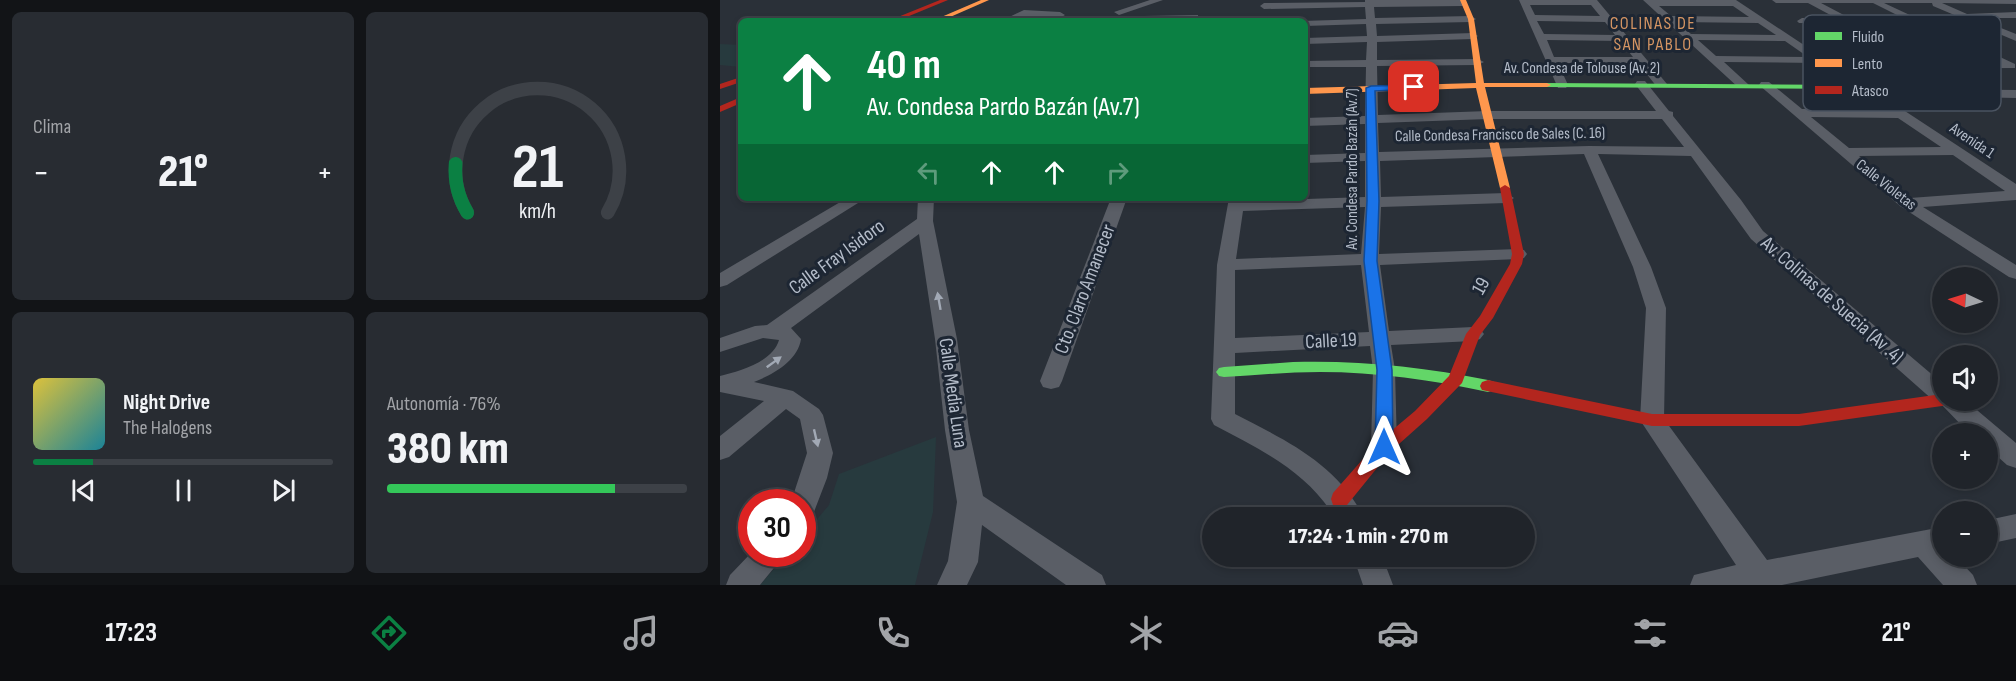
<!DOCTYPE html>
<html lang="es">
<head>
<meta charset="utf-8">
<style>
	:root { --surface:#20242a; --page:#282c32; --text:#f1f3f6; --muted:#a2a4a8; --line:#3d4147; --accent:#0b8043 }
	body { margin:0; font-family:"Sofia Sans Condensed",sans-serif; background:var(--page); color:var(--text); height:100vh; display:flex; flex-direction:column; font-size:22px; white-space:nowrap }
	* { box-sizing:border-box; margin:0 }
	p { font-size:20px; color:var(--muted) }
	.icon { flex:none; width:33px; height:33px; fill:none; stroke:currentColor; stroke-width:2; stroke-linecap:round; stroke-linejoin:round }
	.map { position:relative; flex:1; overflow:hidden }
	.details { display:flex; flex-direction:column; gap:12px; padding:12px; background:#121417; width:720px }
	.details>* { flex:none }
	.hud { position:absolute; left:18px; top:18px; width:570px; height:183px; border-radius:9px; box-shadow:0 3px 9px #0003,0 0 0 2px var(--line); background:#0b8043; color:#fff; overflow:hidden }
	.needle { width:39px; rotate:274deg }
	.fabs { position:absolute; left:1212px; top:267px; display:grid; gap:12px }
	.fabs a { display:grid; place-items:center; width:66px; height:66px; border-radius:50%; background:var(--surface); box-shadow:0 3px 9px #0003,0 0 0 2px var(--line); font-size:30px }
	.speed { position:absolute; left:18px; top:489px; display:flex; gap:12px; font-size:30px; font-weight:700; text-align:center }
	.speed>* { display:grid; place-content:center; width:78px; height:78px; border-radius:50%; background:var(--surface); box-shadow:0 3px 9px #0003,0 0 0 2px var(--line); line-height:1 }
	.speed .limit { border:9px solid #d22; background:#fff; color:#111 }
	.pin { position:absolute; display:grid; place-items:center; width:51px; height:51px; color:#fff; margin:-26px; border-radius:12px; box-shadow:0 3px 9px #0006 }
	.me { position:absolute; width:66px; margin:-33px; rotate:0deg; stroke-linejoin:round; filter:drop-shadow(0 0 4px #0008) }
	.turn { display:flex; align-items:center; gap:21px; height:126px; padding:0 30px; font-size:27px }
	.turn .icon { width:78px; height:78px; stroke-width:2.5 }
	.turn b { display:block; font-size:42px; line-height:51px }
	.lanes { display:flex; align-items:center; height:57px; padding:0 30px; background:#0003; justify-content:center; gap:30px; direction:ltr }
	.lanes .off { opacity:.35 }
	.big { font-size:45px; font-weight:800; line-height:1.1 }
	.details .card { flex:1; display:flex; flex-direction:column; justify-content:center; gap:9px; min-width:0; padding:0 21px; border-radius:9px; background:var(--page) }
	.details .dial { align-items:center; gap:0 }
	.dial svg { height:156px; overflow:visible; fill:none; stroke:var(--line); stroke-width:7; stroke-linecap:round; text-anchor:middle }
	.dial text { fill:var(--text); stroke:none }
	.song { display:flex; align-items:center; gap:18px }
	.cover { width:72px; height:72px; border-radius:9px; background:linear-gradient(135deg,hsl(50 70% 55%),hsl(190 70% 35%)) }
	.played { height:6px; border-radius:3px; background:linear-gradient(90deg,var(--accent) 20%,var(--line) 20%) }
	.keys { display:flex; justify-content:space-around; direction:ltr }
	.heat { display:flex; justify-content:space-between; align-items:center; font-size:33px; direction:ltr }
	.charge { height:9px; border-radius:4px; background:linear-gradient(90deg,#34c759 76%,var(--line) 0) }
	.details .tiles { flex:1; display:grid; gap:12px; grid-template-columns:repeat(2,1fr) }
	.trip { position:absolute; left:482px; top:507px; width:333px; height:60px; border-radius:30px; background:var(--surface); box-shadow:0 3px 9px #0003,0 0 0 2px var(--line); font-weight:800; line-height:60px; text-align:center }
	.tabs { display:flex; height:96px; justify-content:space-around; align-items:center; background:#0d0e11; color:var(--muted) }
	.tabs .icon { width:42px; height:42px }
	.tabs .current { color:var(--accent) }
	.tabs b { font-size:27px; color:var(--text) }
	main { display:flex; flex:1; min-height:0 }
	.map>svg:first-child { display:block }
	.green { fill:#273a3e }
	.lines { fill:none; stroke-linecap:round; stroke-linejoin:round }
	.street { fill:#5a5e66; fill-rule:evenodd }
	.fast { fill:#63d668; fill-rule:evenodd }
	.slow { fill:#ff974d; fill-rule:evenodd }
	.jam { fill:#b3261e; fill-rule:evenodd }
	.oneway { fill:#a2a9b5 }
	.route { fill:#1a73e8; stroke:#114b97; stroke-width:1.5 }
	.labels { text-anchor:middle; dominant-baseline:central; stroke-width:6; stroke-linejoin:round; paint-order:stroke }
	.far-street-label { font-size:16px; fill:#b4bcc9; stroke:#1d2633 }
	.far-neighbourhood-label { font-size:18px; letter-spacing:1.5px; fill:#d59563; stroke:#1d2633 }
	.street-label { font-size:20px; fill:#b4bcc9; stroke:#1d2633 }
	.key { fill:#1d2633; stroke:#4a5360; stroke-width:1.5 }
	.key-label { font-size:16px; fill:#b4bcc9 }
</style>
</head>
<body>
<main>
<section class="details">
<div class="tiles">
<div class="card"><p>Clima</p>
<div class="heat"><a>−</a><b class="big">21°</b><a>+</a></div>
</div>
<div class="card dial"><svg viewBox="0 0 100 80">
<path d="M14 69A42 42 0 1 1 86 69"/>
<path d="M14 69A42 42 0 0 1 8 44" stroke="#0b8043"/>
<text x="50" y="56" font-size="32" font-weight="700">21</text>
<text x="50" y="72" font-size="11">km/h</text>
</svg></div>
<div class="card">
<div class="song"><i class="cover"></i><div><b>Night Drive</b><p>The Halogens</p></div></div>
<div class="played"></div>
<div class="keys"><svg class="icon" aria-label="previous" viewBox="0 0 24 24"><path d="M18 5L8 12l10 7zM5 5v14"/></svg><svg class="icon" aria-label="pause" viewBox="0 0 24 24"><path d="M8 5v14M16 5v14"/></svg><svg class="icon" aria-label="next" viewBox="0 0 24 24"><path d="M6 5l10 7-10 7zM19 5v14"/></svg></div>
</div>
<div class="card"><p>Autonomía · 76%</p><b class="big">380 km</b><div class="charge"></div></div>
</div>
</section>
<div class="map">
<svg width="1296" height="585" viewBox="0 0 1296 585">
	<rect width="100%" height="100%" fill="#2a3038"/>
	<!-- green -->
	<path class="green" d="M0 44 21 45V67L0 65Z
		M216 437 213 512 195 585H40L67 554H82L83 536 109 505 119 474Z"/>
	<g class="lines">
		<!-- street -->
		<path class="street" d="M430 0H443L399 15 394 12Z
			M645 0H743L747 3 743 6 654 7 655 18 751 16 756 19 751 22 656 24 657 36 753 33 758 36 753 39 657 42V60L758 59 764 62 758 65 657 66 658 115 768 111H936L915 84 917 81H925L949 111 953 112V116L1021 200 1043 231 1222 383V400H1245L1296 443V468L1287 465 1268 448V434H1250L1219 402 1214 401 1031 239 971 156 878 154 931 267 946 308 944 419 1047 560 1222 527V556H1235L1253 575 1257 585H1223L1198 557 1062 585H970L974 575 1016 565 920 420 926 308 913 267 864 154 660 161 661 197 786 193 794 198 786 203 661 207 659 254 798 249 804 250 807 254 804 258 798 259 660 265 669 331 753 327 760 329 764 334 760 339 753 341 671 345 675 370 677 447 673 454 664 457 655 454 651 447 653 370 650 346 515 353V414C565 440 618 464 644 518H615C588 472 540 449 494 425L491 419 497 265 509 198H525V201L645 197V161L585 163V155L645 153V124L585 126V118L645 116 646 67H585V61L646 60 647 42 585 44V38L647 36 646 24 585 26V21H582L646 19 645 7 544 9 540 6 544 3 645 2ZM768 119H942L964 147 869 146 659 152 658 123ZM645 207 641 254 516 259 523 211ZM641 265 649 332 515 338V270Z
			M799 0H877L947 84 945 87H937L918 63H838L848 85 846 88H838ZM810 5H871L880 16 815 15ZM817 21 885 22 895 35 824 34ZM827 40 900 41 913 57H834Z
			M923 0H1016L1111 63H1198L1126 24 1079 23 1077 21 1082 18H1116L1088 3H1056L1052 0H1296V4L1222 3 1247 14 1296 12V18H1256L1296 34V41L1213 6 1212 3H1164L1295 64V68L1121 69 1296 184V200L1203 207 1296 265V279L1289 277 1180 206 1039 85 1041 82H1049L1082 109 1166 110 1097 63 1004 62 1029 85 1027 88H1019ZM1101 3H1153L1273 63H1215ZM939 6H1013L1029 17 951 16ZM957 22 1038 23 1056 35 971 34ZM978 40 1065 41 1088 57 996 56ZM1091 117 1178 118 1221 147 1129 148ZM1233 155 1285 191 1190 198 1139 156Z
			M304 10 340 12 345 15 340 18 305 16 294 21H281Z
			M478 15V19L475 20H364L369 17Z
			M1204 89 1296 90V98L1200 96V90Z
			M127 198H146L7 285 0 287V273Z
			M198 198H214L213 221 237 339 249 430 263 496 382 575 386 585H346L262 525 258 562 247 585H217L228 561 237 502 225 430 215 339 199 234 71 328 81 339C78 361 52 375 34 382L73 391 99 409 103 415 113 453 107 478 92 517 82 520V502H71L87 453 80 419 66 409 9 457 0 460V436L44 401 0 392V376C19 371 53 362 59 340L43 338 0 352V338L35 326 47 325 197 219Z
			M391 198H407L342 381 339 387 331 389 323 387 320 381Z
			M1296 514V538L1268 544V520Z
			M32 552V554H63L58 563 40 585H6L10 575Z
			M633 556H662L673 585H643Z"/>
		<!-- fast -->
		<path class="fast" d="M824 83 1140 85 1144 87 1140 89 827 87H824Z
			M573 362C638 360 704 367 768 380L774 382 776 386 774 390 768 392C713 380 656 372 600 372 568 372 536 375 504 377L499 376 496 372 499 368 504 367Z"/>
		<!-- slow -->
		<path class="slow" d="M261 0H269L221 21H212Z
			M740 0H746L754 19 764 83H827L831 85 827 87H765L790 188 785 191 780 188 756 88 585 94V88L756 83 748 19Z"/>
		<!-- jam -->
		<path class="jam" d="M220 0H228L177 21H168Z
			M21 77V82L0 89V84Z
			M21 97V103L0 112V106Z
			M785 185 790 188 804 254 802 264 773 318 760 335 742 383 707 419 670 452 627 505 620 507 613 505 611 499 613 493 658 442 695 411 729 376 746 334 760 316 790 264 792 254 780 188Z
			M768 380 932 414H1079L1222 394V400H1230L1228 404 1222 406 1079 426H932L762 390 760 386 762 382Z"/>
	</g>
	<!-- one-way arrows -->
	<defs><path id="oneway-solid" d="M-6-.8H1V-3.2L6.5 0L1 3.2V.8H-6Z" transform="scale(1.5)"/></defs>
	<g class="oneway">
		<use href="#oneway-solid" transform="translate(219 301) rotate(-100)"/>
		<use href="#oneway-solid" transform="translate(54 362) rotate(-36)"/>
		<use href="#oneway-solid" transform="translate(96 438) rotate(77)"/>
	</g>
	<!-- route -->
	<path class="route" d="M694 85 699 87 697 89 655 91 659 201 657 261 672 370 673 447 670 452 664 454 658 452 655 447 657 370 644 261 647 201 646 88 651 86Z"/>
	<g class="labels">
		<!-- far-street labels -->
		<g class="far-street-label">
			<text x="862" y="68">Av. Condesa de Tolouse (Av. 2)</text>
			<text transform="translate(780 135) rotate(-1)">Calle Condesa Francisco de Sales (C. 16)</text>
			<text transform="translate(1252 141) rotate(34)">Avenida 1</text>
			<text transform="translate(632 169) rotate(-90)">Av. Condesa Pardo Bazán (Av.7)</text>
			<text transform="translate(1166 185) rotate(38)">Calle Violetas</text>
		</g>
		<!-- far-neighbourhood labels -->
		<g class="far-neighbourhood-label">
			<text x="933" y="23">COLINAS DE<tspan x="933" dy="21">SAN PABLO</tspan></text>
		</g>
		<!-- street labels -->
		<g class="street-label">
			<text transform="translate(117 257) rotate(-36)">Calle Fray Isidoro</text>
			<text transform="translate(761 286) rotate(-61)">19</text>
			<text transform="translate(365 289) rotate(-69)">Cto. Claro Amanecer</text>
			<text transform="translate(1112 300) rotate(41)">Av. Colinas de Suecia (Av .4)</text>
			<text transform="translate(611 341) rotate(-3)">Calle 19</text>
			<text transform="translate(233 393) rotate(82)">Calle Media Luna</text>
		</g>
	</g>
	<!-- legend -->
	<rect x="1083" y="15" width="198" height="96" rx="9" class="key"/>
	<rect x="1095" y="32" width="27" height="8" fill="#63d668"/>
	<rect x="1095" y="59" width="27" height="8" fill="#ff974d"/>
	<rect x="1095" y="86" width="27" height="8" fill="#b3261e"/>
	<g class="key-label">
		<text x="1132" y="42">Fluido</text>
		<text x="1132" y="69">Lento</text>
		<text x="1132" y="96">Atasco</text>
	</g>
</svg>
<div class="fabs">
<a><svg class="needle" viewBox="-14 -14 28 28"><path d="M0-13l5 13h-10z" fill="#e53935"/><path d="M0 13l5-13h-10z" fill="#a2a4a8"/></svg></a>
<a><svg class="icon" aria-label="sound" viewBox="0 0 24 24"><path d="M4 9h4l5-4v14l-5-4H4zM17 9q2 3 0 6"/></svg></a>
<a>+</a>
<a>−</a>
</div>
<div class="speed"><div class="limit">30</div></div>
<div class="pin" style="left:694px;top:87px;background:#d93025"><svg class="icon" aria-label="arrive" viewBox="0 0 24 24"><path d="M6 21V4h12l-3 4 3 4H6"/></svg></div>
<svg class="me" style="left:664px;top:447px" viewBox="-20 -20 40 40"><path d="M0-17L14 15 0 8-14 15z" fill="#1a73e8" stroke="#fff" stroke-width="4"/></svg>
<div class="trip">17:24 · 1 min · 270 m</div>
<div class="hud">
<div class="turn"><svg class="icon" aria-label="ahead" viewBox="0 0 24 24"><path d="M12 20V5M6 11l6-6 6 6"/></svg><div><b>40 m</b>Av. Condesa Pardo Bazán (Av.7)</div></div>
<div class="lanes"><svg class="icon off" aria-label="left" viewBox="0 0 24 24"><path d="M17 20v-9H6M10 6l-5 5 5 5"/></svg><svg class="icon" aria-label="ahead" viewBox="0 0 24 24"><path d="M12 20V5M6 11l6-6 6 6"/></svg><svg class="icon" aria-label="ahead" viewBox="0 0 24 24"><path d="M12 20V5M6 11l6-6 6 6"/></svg><svg class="icon off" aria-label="right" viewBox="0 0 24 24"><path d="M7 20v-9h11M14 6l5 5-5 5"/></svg></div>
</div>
</div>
</main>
<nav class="tabs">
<b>17:23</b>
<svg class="icon current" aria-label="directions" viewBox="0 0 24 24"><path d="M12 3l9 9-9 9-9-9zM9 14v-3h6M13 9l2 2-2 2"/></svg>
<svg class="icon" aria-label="music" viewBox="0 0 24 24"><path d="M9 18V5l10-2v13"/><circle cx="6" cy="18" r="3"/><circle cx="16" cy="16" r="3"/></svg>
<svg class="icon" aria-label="phone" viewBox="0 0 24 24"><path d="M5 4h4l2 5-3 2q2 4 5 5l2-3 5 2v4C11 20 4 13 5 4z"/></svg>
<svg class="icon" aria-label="climate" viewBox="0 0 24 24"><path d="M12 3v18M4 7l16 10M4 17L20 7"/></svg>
<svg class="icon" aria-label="car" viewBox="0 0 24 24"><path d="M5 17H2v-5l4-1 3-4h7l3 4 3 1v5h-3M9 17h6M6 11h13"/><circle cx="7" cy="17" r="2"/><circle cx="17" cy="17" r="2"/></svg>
<svg class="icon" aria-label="filters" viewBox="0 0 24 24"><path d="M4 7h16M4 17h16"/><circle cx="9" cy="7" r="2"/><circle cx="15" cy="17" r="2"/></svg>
<b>21°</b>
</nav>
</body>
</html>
